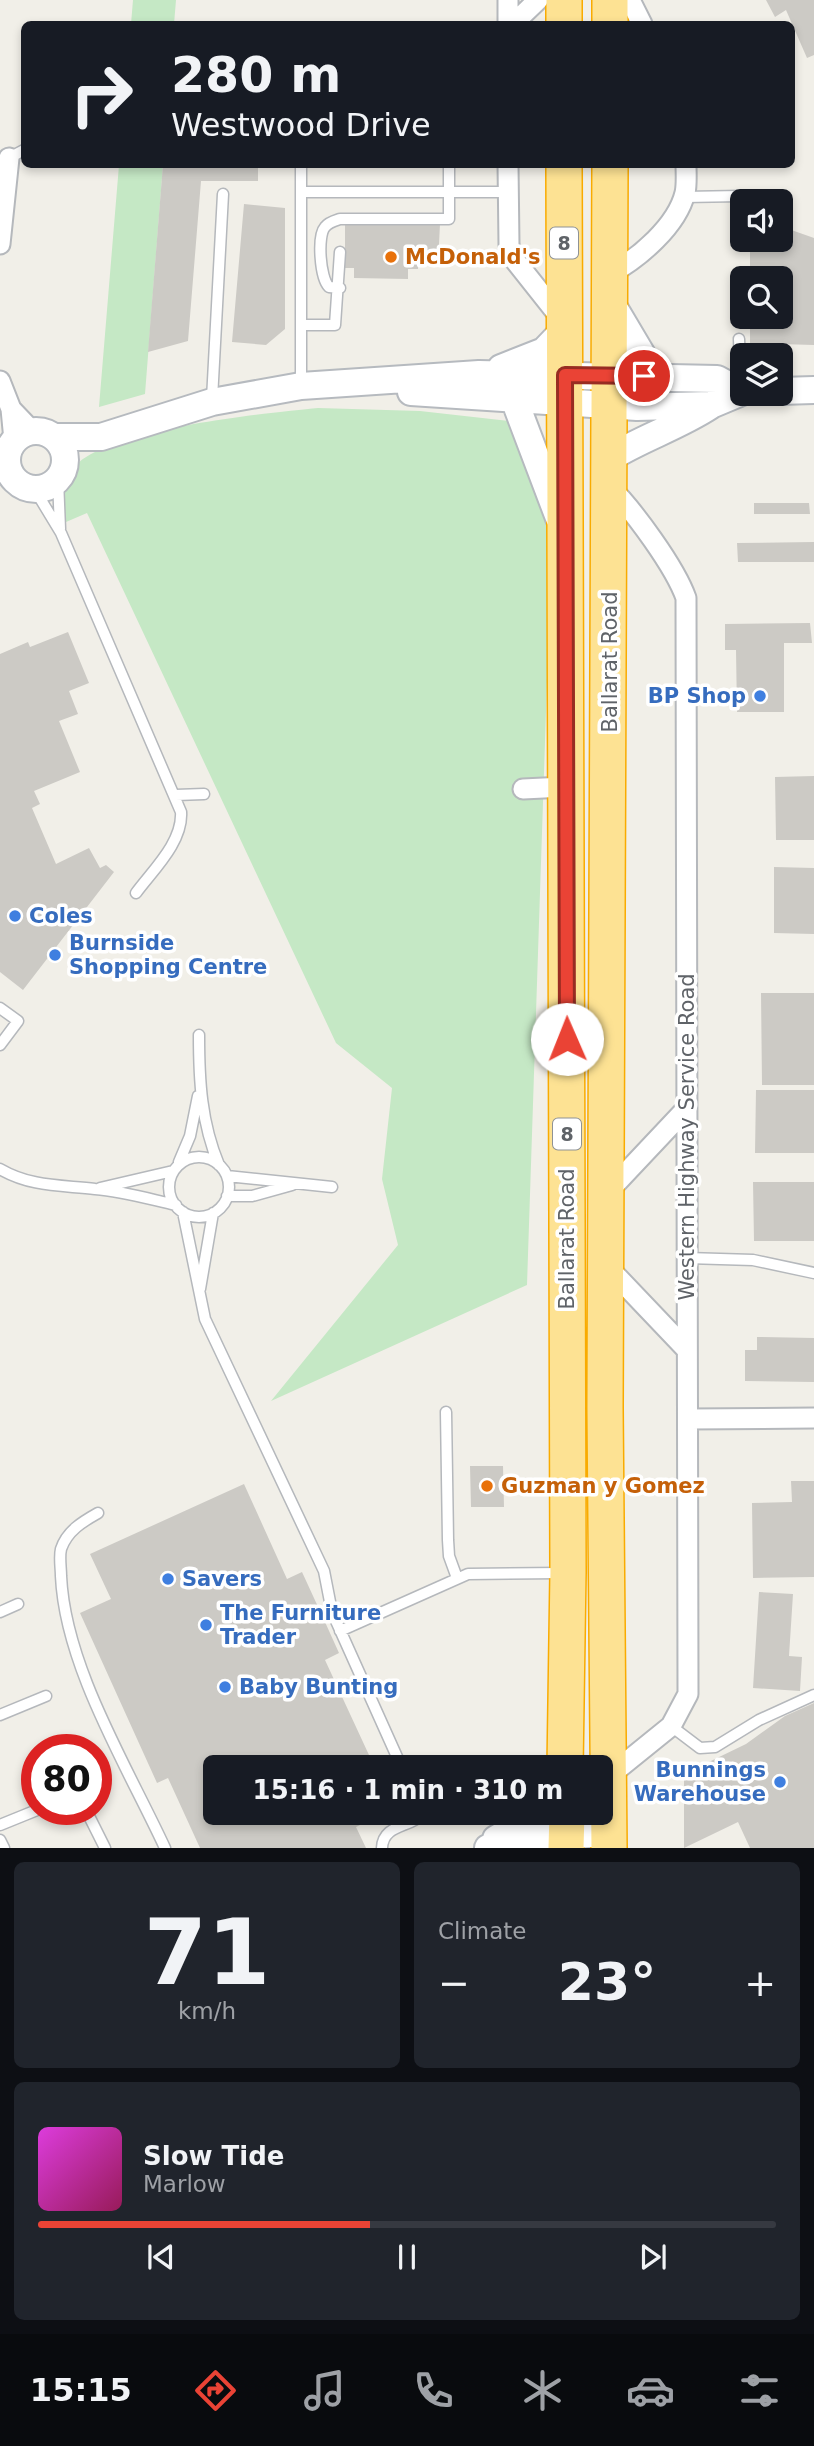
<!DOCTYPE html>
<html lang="en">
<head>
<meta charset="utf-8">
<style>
	:root { --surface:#171b24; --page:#20242c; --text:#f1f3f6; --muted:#9ea1a6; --line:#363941; --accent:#ea4335 }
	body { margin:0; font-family:"DejaVu Sans",sans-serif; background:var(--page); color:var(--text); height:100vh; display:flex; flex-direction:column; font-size:26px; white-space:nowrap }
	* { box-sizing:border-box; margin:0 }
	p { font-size:23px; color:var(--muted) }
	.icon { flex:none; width:38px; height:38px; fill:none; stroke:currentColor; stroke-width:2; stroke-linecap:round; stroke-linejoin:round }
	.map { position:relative; height:1848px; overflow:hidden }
	.details { display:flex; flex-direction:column; gap:14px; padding:14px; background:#0d0f14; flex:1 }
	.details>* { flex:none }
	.banner { position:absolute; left:21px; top:21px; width:774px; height:147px; border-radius:10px; box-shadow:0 4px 10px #0003; background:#171b24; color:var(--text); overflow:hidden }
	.tools { position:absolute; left:730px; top:189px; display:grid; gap:14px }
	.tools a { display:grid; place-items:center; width:63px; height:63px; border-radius:10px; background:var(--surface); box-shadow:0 4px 10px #0003; font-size:35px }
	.speed { position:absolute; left:21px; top:1734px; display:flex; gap:14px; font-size:35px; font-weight:700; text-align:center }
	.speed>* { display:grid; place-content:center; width:91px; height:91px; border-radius:50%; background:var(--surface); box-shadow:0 4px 10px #0003; line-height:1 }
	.speed .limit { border:10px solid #d22; background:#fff; color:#111 }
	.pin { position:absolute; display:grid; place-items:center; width:60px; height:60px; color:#fff; margin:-30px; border:4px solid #fff; border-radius:50%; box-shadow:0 2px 7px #0007 }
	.me { position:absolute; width:77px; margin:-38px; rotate:359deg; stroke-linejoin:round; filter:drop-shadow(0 0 5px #0008) }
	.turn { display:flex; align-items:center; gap:24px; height:147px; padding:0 35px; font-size:32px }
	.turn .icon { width:91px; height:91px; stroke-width:2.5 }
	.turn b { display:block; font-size:49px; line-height:60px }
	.big { font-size:52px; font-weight:600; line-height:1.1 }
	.details .tile { flex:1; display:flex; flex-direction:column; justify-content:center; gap:10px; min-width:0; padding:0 24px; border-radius:10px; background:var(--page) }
	.details .dial { align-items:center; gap:0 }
	.dial b { font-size:91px; line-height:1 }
	.song { display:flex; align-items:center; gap:21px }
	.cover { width:84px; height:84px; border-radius:10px; background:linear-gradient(135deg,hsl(300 70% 55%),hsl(330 70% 35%)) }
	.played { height:7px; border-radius:4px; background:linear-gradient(90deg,var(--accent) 45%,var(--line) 45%) }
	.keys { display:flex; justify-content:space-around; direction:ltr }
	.heat { display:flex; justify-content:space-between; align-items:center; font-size:38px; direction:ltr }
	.details .tiles { flex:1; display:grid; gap:14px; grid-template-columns:1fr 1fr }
	.tile:last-child { grid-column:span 2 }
	.trip { position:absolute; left:203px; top:1755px; width:410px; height:70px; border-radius:10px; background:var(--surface); box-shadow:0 4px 10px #0003; font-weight:600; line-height:70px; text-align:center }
	.dock { display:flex; height:112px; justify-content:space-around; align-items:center; background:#090b0e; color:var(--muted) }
	.dock .icon { width:49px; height:49px }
	.dock .selected { color:var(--accent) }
	.dock b { font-size:32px; color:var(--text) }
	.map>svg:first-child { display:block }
	.green { fill:#c5e8c5 }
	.building { fill:#cccac5 }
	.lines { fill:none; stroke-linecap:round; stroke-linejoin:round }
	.lane-casing { stroke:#b5b8bc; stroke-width:13 }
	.street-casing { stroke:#b5b8bc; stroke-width:23 }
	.secondary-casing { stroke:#b6babf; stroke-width:30 }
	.highway-casing { stroke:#f9ab00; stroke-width:38 }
	.lane { stroke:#fff; stroke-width:10 }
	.street { stroke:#fff; stroke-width:19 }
	.secondary { stroke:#fff; stroke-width:26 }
	.highway { stroke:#fde293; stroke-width:35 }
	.route-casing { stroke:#982c22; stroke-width:18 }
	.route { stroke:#ea4335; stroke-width:12 }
	.food-dot { fill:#e8710a; stroke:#fff; stroke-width:2.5 }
	.shop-dot { fill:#3f7fe0; stroke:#fff; stroke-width:2.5 }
	.labels { text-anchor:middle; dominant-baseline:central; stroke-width:7; stroke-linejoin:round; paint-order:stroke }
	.shield { fill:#fff; stroke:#8f9295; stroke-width:2 }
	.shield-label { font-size:19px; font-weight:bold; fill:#5f6368 }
	.food-label { font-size:21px; font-weight:bold; fill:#c56008; stroke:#fff; text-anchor:start }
	.street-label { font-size:21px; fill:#5f6368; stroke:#fff }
	.shop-label { font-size:21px; font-weight:bold; fill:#366cbe; stroke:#fff; text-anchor:start }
</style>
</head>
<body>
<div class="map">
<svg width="814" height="1848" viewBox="0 0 814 1848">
	<rect width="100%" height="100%" fill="#f1efe8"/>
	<!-- green -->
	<path class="green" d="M133 0H176L174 24H131Z
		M119 165H163L145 394 99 407Z
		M318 408 420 411 509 421 552 531 527 1285 271 1401 398 1245 382 1179 392 1088 336 1043 87 513 66 522C63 504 61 486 72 470 99 429 268 413 318 408Z"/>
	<!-- building -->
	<path class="building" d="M766 0H814V55L807 58 786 10 775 17Z
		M163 164H258V181H201L188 341 148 352Z
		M244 204 285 208V329L266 345 232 342Z
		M345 220 440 224 438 264H418V269H408V279L354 278V268H345Z
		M780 226 814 238V345L750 343V317H780V278H750V240H780Z
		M754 503H809L810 514H754Z
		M814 542V562H738L737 543Z
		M810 623 812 643H784V712H737L736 650H725V624Z
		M68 632 89 683 69 691 78 714 59 721 80 772 34 791 40 804 32 808 56 864 89 848 100 868 106 865 114 872 23 990 0 972V654L28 642 30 647Z
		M814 776V840H776L775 777Z
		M774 867 814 868V934L774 933Z
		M761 993H814V1085H762Z
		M756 1090H814V1153H755Z
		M753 1182H814V1241H754Z
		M757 1337 814 1338V1382L745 1381V1350H757Z
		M470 1466H503L504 1507H471Z
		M791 1481H814V1577L753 1578 752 1503 792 1502Z
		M244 1484 287 1579 302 1572 325 1622 339 1653 325 1660 375 1768H215V1813H385L356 1827 366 1848H200L168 1778 157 1783 80 1613 111 1599 90 1554Z
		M759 1592 793 1594 789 1656 802 1657 800 1691 753 1688Z
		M814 1703V1848H750L738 1822 684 1848V1774L746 1744 785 1716Z"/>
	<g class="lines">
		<defs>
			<path id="lane" d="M7 159 24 150
				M301 192H508
				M684 197 741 196
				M340 288 329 287C320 278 317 236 325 227 329 222 334 221 340 219H449V164
				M302 325H335L340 252
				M739 339 741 388
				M301 384V164
				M212 399 223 194
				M58 479 60 529
				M35 490 61 533 181 812C183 842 153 870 136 893
				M176 795 204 794
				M0 1008 18 1021 0 1045
				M199 1035C199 1080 201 1122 219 1165
				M169 1187a30 30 0 1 1 60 0a30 30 0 1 1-60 0Z
				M179 1162 190 1136 198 1096
				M0 1169C31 1187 61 1185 95 1189 122 1191 149 1199 176 1205
				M227 1176 332 1187
				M100 1188 173 1171
				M227 1196H252L292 1185
				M183 1212 205 1319 324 1571 332 1612 402 1768
				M687 1258 753 1260 814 1273
				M200 1289 213 1213
				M446 1412 448 1540 449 1556 457 1578
				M98 1513C82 1522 67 1531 61 1549 59 1557 61 1568 61 1576 65 1666 127 1766 165 1848
				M0 1612 18 1604
				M340 1631 468 1574 561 1573
				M0 1715 46 1696
				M671 1726 700 1748 715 1747 759 1720 814 1695
				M86 1810 105 1848
				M0 1825 37 1810
				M0 1840 4 1848
				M382 1848C383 1823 413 1828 422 1813"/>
			<path id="street" d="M508 0V24
				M630 0 642 24
				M513 24 538 0
				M508 164 509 245 513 258 563 321
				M0 244 9 158
				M610 274C639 258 677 226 685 193 687 184 686 174 686 164
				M0 381 11 409 14 440
				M11 409 32 431
				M523 789 564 787
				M606 1194 687 1108
				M606 1265 687 1350
				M689 1419 814 1418
				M608 1777 671 1726 688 1694 686 598C675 567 634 511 610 487"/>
			<path id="secondary" d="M610 301 645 360 659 376
				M501 368 544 351 564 330
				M780 391 814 390
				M411 392 637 407 711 405 742 392
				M514 399 559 518
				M7 460a29 29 0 1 1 58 0a29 29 0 1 1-58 0Z
				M54 437H101L212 402 301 386 479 374 717 379 741 392
				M610 458C642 438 678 427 710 406
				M496 1839 540 1813
				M488 1848 541 1837 609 1833"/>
			<path id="highway" d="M564 24V0
				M610 24V0
				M564 164 568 1572 565 1768
				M566 1848 567 1813
				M609 1848 605 1408 610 164"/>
		</defs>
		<!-- lane casing -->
		<use href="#lane" class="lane-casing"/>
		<!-- street casing -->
		<use href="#street" class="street-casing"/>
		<!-- secondary casing -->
		<use href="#secondary" class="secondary-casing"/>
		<!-- highway casing -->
		<use href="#highway" class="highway-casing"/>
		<!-- lane -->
		<use href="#lane" class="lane"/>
		<!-- street -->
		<use href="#street" class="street"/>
		<!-- secondary -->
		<use href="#secondary" class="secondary"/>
		<!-- highway -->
		<use href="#highway" class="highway"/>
	</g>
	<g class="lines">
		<defs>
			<path id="route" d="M567 1039 565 375 644 376"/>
		</defs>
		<!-- route casing -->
		<use href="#route" class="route-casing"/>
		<!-- route -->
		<use href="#route" class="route"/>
	</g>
	<!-- markers -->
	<g class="food-dot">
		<circle cx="391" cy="257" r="7"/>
		<circle cx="487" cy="1486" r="7"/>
	</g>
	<g class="shop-dot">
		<circle cx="760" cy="696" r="7"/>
		<circle cx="15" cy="916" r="7"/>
		<circle cx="55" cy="955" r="7"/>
		<circle cx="168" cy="1579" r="7"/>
		<circle cx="206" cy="1625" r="7"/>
		<circle cx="225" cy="1687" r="7"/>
		<circle cx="780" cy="1782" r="7"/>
	</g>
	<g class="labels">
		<!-- shield labels -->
		<g class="shield">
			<rect x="550" y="227.5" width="28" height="31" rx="5"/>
			<rect x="553" y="1118.5" width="28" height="31" rx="5"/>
		</g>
		<g class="shield-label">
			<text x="564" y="243">8</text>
			<text x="567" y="1134">8</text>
		</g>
		<!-- food labels -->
		<g class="food-label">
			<text x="405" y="257">McDonald's</text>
			<text x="501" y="1486">Guzman y Gomez</text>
		</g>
		<!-- street labels -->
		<g class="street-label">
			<text transform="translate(610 662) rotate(-90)">Ballarat Road</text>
			<text transform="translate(687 1137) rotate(-90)">Western Highway Service Road</text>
			<text transform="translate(567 1239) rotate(-90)">Ballarat Road</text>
		</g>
		<!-- shop labels -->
		<g class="shop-label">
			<text x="746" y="696" text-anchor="end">BP Shop</text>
			<text x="29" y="916">Coles</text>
			<text x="69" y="943">Burnside<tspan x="69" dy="24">Shopping Centre</tspan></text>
			<text x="182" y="1579">Savers</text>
			<text x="220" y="1613">The Furniture<tspan x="220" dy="24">Trader</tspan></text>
			<text x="239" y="1687">Baby Bunting</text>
			<text x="766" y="1770" text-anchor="end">Bunnings<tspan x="766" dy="24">Warehouse</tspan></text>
		</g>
	</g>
</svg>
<div class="tools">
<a><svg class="icon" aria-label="sound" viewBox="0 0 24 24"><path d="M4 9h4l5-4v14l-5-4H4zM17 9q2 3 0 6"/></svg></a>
<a><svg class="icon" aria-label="search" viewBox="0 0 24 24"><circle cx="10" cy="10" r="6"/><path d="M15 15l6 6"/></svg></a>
<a><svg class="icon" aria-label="layers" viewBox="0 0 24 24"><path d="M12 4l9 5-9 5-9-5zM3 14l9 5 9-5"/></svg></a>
</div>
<div class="speed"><div class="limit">80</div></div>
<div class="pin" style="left:644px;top:376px;background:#d93025"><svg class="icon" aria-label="arrive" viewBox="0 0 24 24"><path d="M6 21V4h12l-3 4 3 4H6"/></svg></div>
<svg class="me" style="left:567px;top:1039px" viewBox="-20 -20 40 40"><circle r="19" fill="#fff"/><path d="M0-13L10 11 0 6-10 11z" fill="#ea4335"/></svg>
<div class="trip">15:16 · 1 min · 310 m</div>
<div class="banner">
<div class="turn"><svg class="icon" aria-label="right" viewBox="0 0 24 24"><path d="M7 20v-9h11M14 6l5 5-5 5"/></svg><div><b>280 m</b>Westwood Drive</div></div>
</div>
</div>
<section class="details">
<div class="tiles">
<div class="tile dial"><b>71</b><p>km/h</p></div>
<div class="tile"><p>Climate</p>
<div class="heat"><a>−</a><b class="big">23°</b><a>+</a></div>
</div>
<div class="tile">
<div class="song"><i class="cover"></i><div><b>Slow Tide</b><p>Marlow</p></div></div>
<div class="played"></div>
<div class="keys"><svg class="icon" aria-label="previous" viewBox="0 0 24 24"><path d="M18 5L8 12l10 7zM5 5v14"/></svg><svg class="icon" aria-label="pause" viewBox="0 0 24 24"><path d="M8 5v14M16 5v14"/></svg><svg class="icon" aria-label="next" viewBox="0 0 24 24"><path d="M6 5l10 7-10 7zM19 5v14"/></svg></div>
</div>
</div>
</section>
<nav class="dock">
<b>15:15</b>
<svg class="icon selected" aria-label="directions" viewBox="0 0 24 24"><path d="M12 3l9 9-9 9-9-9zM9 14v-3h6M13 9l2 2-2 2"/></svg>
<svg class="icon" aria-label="music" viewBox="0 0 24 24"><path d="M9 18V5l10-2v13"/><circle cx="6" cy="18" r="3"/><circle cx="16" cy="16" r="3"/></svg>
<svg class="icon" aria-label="phone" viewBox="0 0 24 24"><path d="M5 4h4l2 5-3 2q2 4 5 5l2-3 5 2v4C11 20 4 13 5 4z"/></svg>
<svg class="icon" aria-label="climate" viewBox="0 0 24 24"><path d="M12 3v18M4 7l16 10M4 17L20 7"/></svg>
<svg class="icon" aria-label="car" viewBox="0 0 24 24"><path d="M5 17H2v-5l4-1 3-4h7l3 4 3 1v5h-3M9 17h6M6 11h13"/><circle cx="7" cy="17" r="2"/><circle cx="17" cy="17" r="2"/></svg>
<svg class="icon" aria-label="filters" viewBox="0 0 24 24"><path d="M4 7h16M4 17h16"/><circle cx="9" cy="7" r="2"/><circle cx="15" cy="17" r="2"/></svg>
</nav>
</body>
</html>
